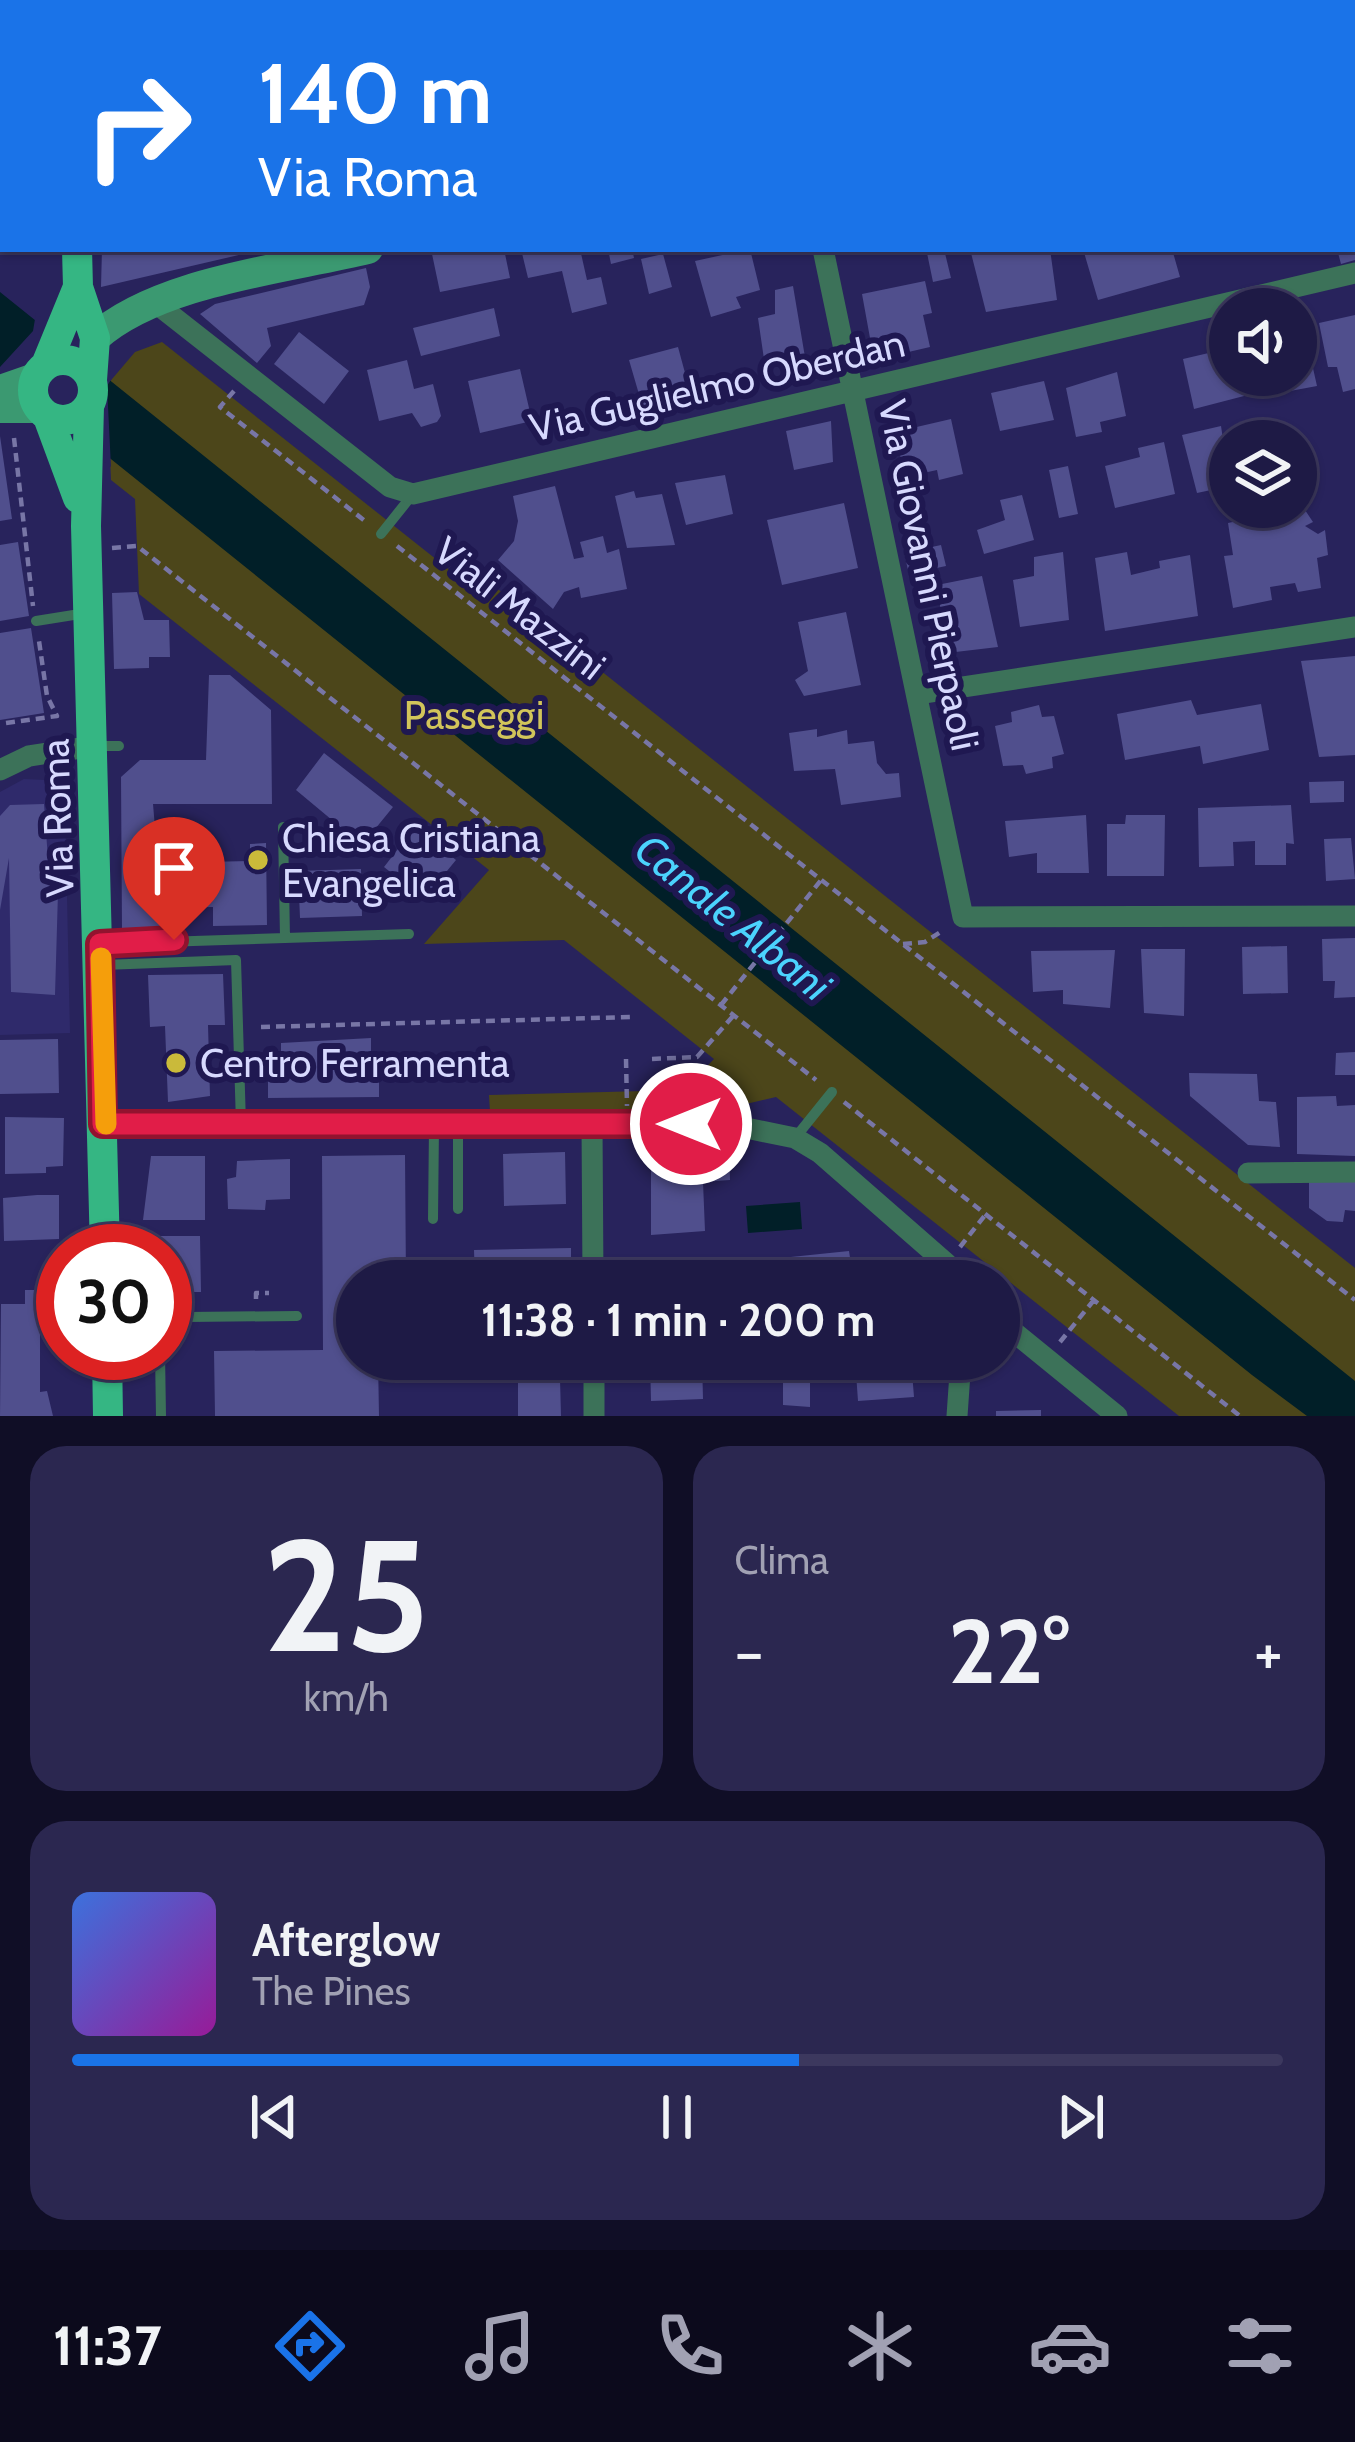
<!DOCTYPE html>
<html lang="it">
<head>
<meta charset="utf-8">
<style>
	:root { --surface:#1e1a45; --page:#2b2750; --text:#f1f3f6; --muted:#a1a1b3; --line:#3c385e; --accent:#1a73e8 }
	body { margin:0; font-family:Cabin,sans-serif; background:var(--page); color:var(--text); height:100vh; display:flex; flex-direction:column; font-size:45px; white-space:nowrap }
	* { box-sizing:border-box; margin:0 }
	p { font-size:39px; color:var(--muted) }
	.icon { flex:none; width:66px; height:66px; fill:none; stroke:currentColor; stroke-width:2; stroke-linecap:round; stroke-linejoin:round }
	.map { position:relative; height:1416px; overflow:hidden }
	.side { display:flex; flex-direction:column; gap:30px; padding:30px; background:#100e26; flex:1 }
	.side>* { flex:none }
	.hud { position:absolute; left:0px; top:0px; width:1356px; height:252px; box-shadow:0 3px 9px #0004,0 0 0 3px var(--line); background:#1a73e8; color:#fff; overflow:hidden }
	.tools { position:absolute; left:1209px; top:288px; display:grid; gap:24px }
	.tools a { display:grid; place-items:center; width:108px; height:108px; border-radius:50%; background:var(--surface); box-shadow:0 3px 9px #0004,0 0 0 3px var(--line); font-size:60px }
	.speed { position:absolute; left:36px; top:1224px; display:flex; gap:24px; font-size:60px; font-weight:700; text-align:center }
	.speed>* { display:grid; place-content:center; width:156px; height:156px; border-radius:50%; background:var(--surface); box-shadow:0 3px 9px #0004,0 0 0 3px var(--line); line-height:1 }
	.speed .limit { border:18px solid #d22; background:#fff; color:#111 }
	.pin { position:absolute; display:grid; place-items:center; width:102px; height:102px; color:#fff; margin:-123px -51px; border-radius:50% 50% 50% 0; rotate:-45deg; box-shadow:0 0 12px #0007 }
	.pin .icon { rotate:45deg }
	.me { position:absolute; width:132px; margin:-66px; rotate:270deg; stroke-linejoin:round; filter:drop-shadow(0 0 9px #0008) }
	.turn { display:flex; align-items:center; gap:42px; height:252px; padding:0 60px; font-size:54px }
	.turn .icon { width:156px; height:156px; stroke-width:2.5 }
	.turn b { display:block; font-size:84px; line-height:102px }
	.big { font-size:90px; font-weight:700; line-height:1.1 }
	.side .widget { flex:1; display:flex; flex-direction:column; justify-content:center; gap:18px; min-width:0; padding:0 42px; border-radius:36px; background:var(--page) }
	.side .dial { align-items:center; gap:0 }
	.dial b { font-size:156px; line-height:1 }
	.song { display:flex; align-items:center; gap:36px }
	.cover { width:144px; height:144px; border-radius:18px; background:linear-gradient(135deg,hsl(220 70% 55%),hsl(300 70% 35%)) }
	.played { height:12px; border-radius:6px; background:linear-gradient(90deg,var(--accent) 60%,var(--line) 60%) }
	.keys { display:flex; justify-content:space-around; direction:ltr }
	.heat { display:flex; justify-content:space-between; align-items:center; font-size:66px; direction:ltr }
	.side .tiles { flex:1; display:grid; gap:30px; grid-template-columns:1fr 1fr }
	.widget:last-child { grid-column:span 2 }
	.trip { position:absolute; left:336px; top:1260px; width:684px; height:120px; border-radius:60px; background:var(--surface); box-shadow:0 3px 9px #0004,0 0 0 3px var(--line); font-weight:700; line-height:120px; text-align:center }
	.tab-bar { display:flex; height:192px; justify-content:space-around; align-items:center; background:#0c0a1c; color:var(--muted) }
	.tab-bar .icon { width:84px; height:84px }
	.tab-bar .current { color:var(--accent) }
	.tab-bar b { font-size:54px; color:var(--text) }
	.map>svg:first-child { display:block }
	.built { fill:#2f2a6b }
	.green { fill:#4c461a }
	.water { fill:#011f28 }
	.pier { fill:#28235c }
	.building { fill:#504f8d }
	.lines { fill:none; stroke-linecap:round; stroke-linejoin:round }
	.path { stroke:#7876a6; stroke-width:4.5; stroke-dasharray:9 6; stroke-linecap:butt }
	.lane { stroke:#3c7259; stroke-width:10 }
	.street { stroke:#3c7259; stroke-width:21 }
	.secondary { stroke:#3b9971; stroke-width:30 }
	.primary { stroke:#35b683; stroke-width:30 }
	.route-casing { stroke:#92132f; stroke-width:30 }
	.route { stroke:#e11d48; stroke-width:21 }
	.slow { stroke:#f59e0b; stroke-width:21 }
	.poi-dot { fill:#caba3a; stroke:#1f1851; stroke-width:4.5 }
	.labels { text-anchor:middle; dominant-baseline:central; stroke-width:12; stroke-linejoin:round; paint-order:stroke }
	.street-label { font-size:39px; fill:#d7d9fe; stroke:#1f1851 }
	.park-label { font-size:39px; fill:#d2c55a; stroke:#1f1851 }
	.poi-label { font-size:39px; fill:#d7d9fe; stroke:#1f1851; text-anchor:start }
	.water-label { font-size:42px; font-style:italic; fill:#4bd3fd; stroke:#1f1851 }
</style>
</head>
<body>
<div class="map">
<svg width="1355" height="1416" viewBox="0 0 1355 1416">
	<rect width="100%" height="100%" fill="#28235c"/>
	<!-- built -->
	<path class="built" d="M24 779 45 780 55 805H65L70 1033 0 1035V792Z"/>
	<!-- green -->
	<path class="green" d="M162 342 456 575 466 564 1355 1268V1416H1179L776 1097 716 1111 490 1112 489 1095 684 1090 714 1059 564 940 424 944 489 870 139 594 135 499 111 480 107 385 135 352Z"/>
	<!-- water -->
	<path class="water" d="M0 292 1355 1381V1416H1307L1252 1375 0 370Z
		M800 1202 802 1229 748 1233 746 1206Z"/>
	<!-- pier -->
	<path class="pier" d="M36 313 114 375 107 386 111 467 0 378V367L33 331Z"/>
	<!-- building -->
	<path class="building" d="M102 249H256V251L101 287Z
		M457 249H504L510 278 440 292 432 254Z
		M521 249H580L587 280 601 277 607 304 572 313 562 271 528 278Z
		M608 249H632L634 258 611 264Z
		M750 249 760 290 736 297 741 308 711 317 695 261Z
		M944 249 951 278 933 282 927 253Z
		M970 249H1050L1057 300 986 312Z
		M1083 249H1172L1180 277 1098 300Z
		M1337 249H1355V260L1341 264Z
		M663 254 672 287 649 294 641 259Z
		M366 268 370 287 364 305 267 328 271 346 257 363 200 314 215 304Z
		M925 281 932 313 923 315 930 347 874 360 862 294Z
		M793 286 806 363 765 366 758 318 775 314V290Z
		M494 308 500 336 421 356 413 328Z
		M1355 315V389L1343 392 1337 367H1328L1319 323Z
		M1304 328 1317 386 1268 395 1263 375H1296V330Z
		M299 332 349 371 324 404 274 364Z
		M678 347 691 395 643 408 629 360Z
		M1230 348V375H1239L1244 396 1194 409 1183 359Z
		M407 360 414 389 433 384 441 416 437 422 421 427 412 413 379 421 367 370Z
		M520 369 532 421 480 433 468 381Z
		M1117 372 1126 416 1100 422 1102 432 1076 437 1066 388Z
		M1044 381 1054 420 1000 431 991 393Z
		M951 419 963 474 939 480 937 470 905 477 895 432Z
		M831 421 833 462 794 470 786 431Z
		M1221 426 1230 486 1197 493 1182 435Z
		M0 436 12 519 0 521Z
		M1164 442 1175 494 1115 508 1105 466 1140 457 1138 448Z
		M1068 466 1078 514 1059 518 1049 470Z
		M725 475 733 514 686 525 675 483Z
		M555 486 574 559 584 557 580 542 603 536 607 553 619 549 627 589 581 598 579 587 564 592 553 609 498 560 514 541 518 521 513 496Z
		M634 491 636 498 662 494 675 545 627 548 615 496Z
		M1022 495 1034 540 984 554 977 530 1005 520 1000 500Z
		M844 503 858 568 782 585 767 520Z
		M1303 507 1313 522 1305 526 1318 534 1325 530 1328 555 1317 558 1321 588 1298 592 1295 583 1270 587 1272 600 1233 608 1224 556 1233 555 1228 523Z
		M18 542 29 616 0 621V545Z
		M941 545 946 566 909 574 904 553Z
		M1063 552 1069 620 1020 627 1013 580 1034 576V557Z
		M1127 552 1131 575 1160 568 1159 561 1190 555 1198 616 1105 631 1095 558Z
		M982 576 998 647 947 653 937 585Z
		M137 592 144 620H169L170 657H149V668L114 669 112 593Z
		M846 612 861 685 804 696 795 680 808 671 798 622Z
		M31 628 44 713 0 720V633Z
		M1355 656V755L1319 757 1301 661Z
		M209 675H230L271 710 272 804H153L158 863 250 861V844L266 843 267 925 213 926V907L168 908 169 930 122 931 121 777 140 760H206Z
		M1191 700 1197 715 1261 704 1269 750 1203 764 1200 746 1125 760 1117 714Z
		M1039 705 1042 717 1054 716 1064 754 1052 757 1053 768 1026 774 1023 765 1003 766 995 726 1012 722 1011 712Z
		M817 729V737L847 730 848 744 874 741 877 763 886 774 899 773 901 797 841 805 835 769 794 771 789 733Z
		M324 753 393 807 362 845 296 790Z
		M1344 781V802L1310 803 1309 782Z
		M44 804 48 859 59 858 55 995 11 992 9 858 0 910V816L10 805Z
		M1291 805 1294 844 1286 843V865H1255V841L1233 842 1234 866 1199 867 1198 808Z
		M1086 815 1089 873H1037V853L1009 857 1005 821Z
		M1126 815H1165L1164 876H1107V824H1125Z
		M415 827 456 860 424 899 384 867Z
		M1351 838 1355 879 1326 881 1324 839Z
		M361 869 362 916 300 918 298 871Z
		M1355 938V997L1334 998 1335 981H1323L1322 939Z
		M1287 946 1288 993 1243 994 1242 947Z
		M1141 949H1185L1184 1016 1144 1013Z
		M1115 950 1110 1008 1063 1004V990L1033 992 1031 951Z
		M223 974 225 1025H208L210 1096 168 1102 165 1026 150 1027 148 975Z
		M371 1038V1072H379V1097L268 1098V1068H281V1043Z
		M58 1039 59 1093 0 1094V1040Z
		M1355 1052V1075H1335L1336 1053Z
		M1189 1073 1257 1074 1259 1101 1276 1102 1280 1147 1248 1145 1190 1096Z
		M1336 1096 1337 1106 1355 1105V1156L1297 1154V1097Z
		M5 1117 64 1118 63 1166 46 1167V1173L5 1174Z
		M664 1147 729 1148 730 1180 703 1182 705 1231 651 1235V1159L662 1158Z
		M565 1152 566 1204 504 1206 503 1154Z
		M405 1155 406 1281H357V1359H378L379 1416H215L214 1351 323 1350 322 1156Z
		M151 1156H205V1220H143Z
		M290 1159V1199L266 1200 265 1210 228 1209 227 1179 236 1177 237 1161Z
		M1309 1182H1355V1211L1345 1210 1343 1222 1327 1221 1309 1208Z
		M37 1195H59V1239L4 1241 3 1198Z
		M157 1236H200L201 1292H165V1251H157Z
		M571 1248V1281H475L474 1250Z
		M849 1251 851 1264 875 1263 877 1281H783L781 1258Z
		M25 1290H63V1333H40V1392L47 1391 53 1416H0L1 1304H25Z
		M650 1359H702L703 1399 651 1401Z
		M855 1359H911L914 1397 858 1401Z
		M560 1379 561 1416H518V1381Z
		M783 1382H810V1407L783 1405Z
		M1041 1410V1416H996V1411Z"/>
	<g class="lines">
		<!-- path -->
		<path class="path" d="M175 3V0
			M234 391 220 407 365 521
			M14 438 33 606
			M397 546 1355 1300
			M112 548 137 546 816 1080
			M6 723 57 716 47 696 39 641
			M903 944 925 942 942 931
			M721 1005 822 879
			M261 1027 632 1017
			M626 1059 627 1106
			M652 1059 697 1057 734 1015
			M844 1102 1240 1416
			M960 1247 986 1214
			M256 1299V1293H269
			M1060 1342 1094 1300"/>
		<!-- lane -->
		<path class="lane" d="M258 0V3
			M941 3 954 0
			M381 534 413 494
			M36 621 86 613
			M98 746H119
			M283 827 285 938
			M100 944 409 934
			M103 965 236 960 241 1124
			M795 1138 832 1092
			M458 1209V1128
			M433 1219 434 1126
			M165 1328 187 1317 297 1316
			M160 1353 161 1416"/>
		<!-- street -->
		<path class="street" d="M840 0V3
			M823 249 963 917 1355 916
			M153 301 390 487 413 494 1355 273
			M917 694 1355 627
			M0 770 29 756 94 746
			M103 1124 751 1129 795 1138 820 1153 947 1264 956 1281
			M592 1124 593 1281
			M1248 1173 1355 1172
			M999 1320 1117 1416
			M594 1359V1416
			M957 1416 961 1359"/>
		<!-- secondary -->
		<path class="secondary" d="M1353 10 1355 9
			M95 338C158 281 286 269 368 249
			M0 390 35 378
			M0 408H38"/>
		<!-- primary -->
		<path class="primary" d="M73 0V3
			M78 287 95 338 92 380
			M33 390a30 30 0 1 1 60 0a30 30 0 1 1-60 0Z
			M46 365 78 287 77 249
			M89 406 86 526 105 1251
			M48 417 78 498
			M107 1353 108 1416"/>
	</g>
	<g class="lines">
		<defs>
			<path id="route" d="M174 940 100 944 103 1124H691"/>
		</defs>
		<!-- route casing -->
		<use href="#route" class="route-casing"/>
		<!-- route -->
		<use href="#route" class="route"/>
		<!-- slow -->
		<path class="slow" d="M101 958 106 1124"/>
	</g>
	<!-- markers -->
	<g class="poi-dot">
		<circle cx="258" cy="860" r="12"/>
		<circle cx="176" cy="1063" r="12"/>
	</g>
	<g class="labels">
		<!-- street labels -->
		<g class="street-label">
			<text transform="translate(717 385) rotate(-13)">Via Guglielmo Oberdan</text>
			<text transform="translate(929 575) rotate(78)">Via Giovanni Pierpaoli</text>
			<text transform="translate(520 608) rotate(38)">Viali Mazzini</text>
			<text transform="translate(57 818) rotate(-92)">Via Roma</text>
		</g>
		<!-- park labels -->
		<g class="park-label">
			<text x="474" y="715">Passeggi</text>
		</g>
		<!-- poi labels -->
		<g class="poi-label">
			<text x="282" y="838">Chiesa Cristiana<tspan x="282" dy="45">Evangelica</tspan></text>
			<text x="200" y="1063">Centro Ferramenta</text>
		</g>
		<!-- water labels -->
		<g class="water-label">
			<text transform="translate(733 917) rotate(39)">Canale Albani</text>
		</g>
	</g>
</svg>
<div class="tools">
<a><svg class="icon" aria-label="sound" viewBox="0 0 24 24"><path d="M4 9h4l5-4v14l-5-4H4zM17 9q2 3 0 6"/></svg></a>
<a><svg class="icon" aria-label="layers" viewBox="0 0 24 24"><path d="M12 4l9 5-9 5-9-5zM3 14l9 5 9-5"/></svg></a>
</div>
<div class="speed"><div class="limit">30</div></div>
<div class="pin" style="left:174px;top:940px;background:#d93025"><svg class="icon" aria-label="arrive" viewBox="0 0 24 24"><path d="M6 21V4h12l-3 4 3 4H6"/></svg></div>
<svg class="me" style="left:691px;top:1124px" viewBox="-20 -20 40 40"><circle r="17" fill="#e11d48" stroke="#fff" stroke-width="3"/><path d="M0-11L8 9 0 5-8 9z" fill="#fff"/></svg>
<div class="trip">11:38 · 1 min · 200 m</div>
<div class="hud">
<div class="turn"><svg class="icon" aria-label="right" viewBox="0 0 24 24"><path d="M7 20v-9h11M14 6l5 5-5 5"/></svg><div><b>140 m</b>Via Roma</div></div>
</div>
</div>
<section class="side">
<div class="tiles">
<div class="widget dial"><b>25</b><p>km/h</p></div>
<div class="widget"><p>Clima</p>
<div class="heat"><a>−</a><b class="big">22°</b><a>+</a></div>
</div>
<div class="widget">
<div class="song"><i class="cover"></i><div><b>Afterglow</b><p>The Pines</p></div></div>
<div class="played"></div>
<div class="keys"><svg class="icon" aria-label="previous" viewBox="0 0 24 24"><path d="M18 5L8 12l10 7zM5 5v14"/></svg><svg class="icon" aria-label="pause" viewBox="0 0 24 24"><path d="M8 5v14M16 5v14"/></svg><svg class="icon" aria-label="next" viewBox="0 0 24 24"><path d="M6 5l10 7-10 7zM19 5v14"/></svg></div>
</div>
</div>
</section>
<nav class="tab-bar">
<b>11:37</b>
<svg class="icon current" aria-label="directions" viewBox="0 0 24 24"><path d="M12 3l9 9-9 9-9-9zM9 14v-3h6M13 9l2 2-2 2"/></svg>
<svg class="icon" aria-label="music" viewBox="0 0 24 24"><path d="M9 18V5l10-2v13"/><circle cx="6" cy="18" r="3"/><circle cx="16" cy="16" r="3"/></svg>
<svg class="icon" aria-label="phone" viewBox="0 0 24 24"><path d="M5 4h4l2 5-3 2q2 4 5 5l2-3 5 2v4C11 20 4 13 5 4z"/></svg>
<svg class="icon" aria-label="climate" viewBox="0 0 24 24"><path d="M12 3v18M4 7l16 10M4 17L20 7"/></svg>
<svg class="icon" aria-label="car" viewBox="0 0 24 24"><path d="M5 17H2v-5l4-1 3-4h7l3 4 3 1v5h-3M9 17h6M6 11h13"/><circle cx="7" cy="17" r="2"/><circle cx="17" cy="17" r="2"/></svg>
<svg class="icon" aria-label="filters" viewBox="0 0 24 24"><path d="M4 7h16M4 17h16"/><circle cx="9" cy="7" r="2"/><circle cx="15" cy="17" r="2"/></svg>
</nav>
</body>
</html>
